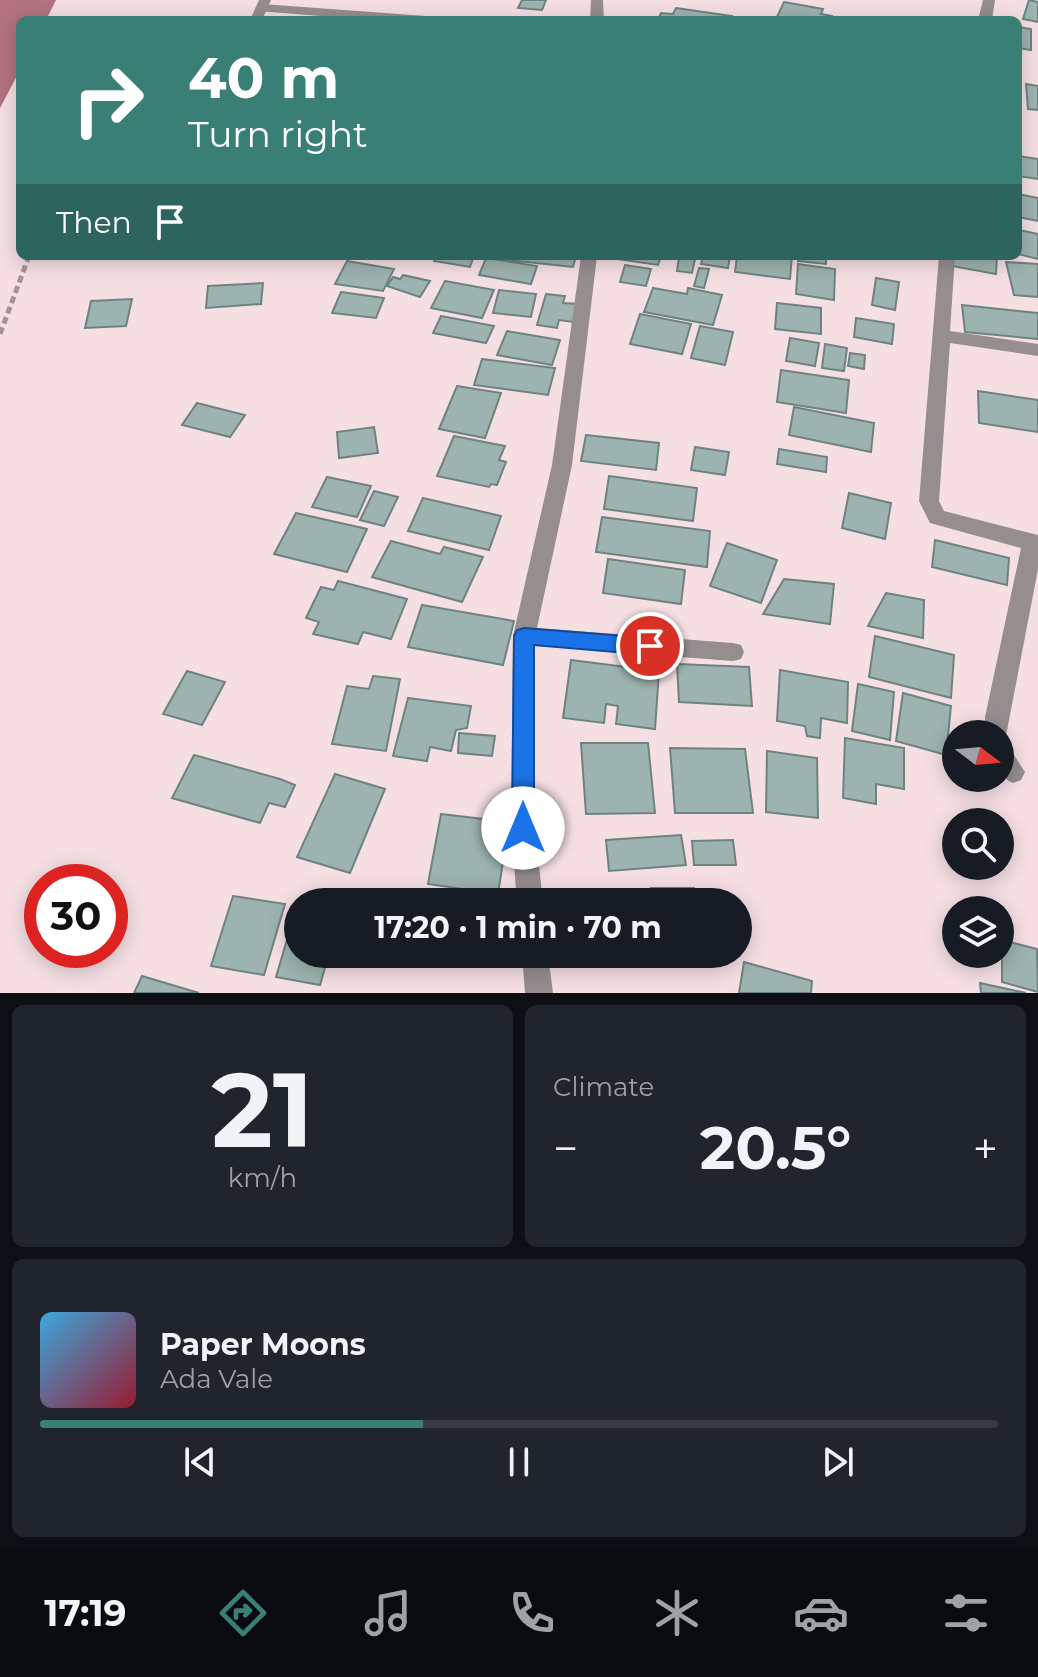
<!DOCTYPE html>
<html lang="en">
<head>
<meta charset="utf-8">
<style>
	:root { --surface:#171b24; --page:#20242c; --text:#f1f3f6; --muted:#9ea1a6; --line:#363941; --accent:#397f76 }
	body { margin:0; font-family:Montserrat,sans-serif; background:var(--page); color:var(--text); height:100vh; display:flex; flex-direction:column; font-size:30px; white-space:nowrap }
	* { box-sizing:border-box; margin:0 }
	p { font-size:26px; color:var(--muted) }
	.icon { flex:none; width:44px; height:44px; fill:none; stroke:currentColor; stroke-width:2; stroke-linecap:round; stroke-linejoin:round }
	.map { position:relative; height:993px; overflow:hidden }
	.drawer { display:flex; flex-direction:column; gap:12px; padding:12px; background:#0d0f14; flex:1 }
	.drawer>* { flex:none }
	.top-card { position:absolute; left:16px; top:16px; width:1006px; height:244px; border-radius:12px; box-shadow:0 4px 20px #0003; background:#397f76; color:#fff; overflow:hidden }
	.needle { width:52px; rotate:106deg }
	.controls { position:absolute; left:942px; top:720px; display:grid; gap:16px }
	.controls a { display:grid; place-items:center; width:72px; height:72px; border-radius:50%; background:var(--surface); box-shadow:0 4px 20px #0003; font-size:40px }
	.speed { position:absolute; left:24px; top:864px; display:flex; gap:16px; font-size:40px; font-weight:700; text-align:center }
	.speed>* { display:grid; place-content:center; width:104px; height:104px; border-radius:50%; background:var(--surface); box-shadow:0 4px 20px #0003; line-height:1 }
	.speed .limit { border:12px solid #d22; background:#fff; color:#111 }
	.pin { position:absolute; display:grid; place-items:center; width:68px; height:68px; color:#fff; margin:-34px; border:4px solid #fff; border-radius:50%; box-shadow:0 2px 8px #0007 }
	.me { position:absolute; width:88px; margin:-44px; rotate:0deg; stroke-linejoin:round; filter:drop-shadow(0 0 6px #0008) }
	.turn { display:flex; align-items:center; gap:28px; height:168px; padding:0 40px; font-size:36px }
	.turn .icon { width:104px; height:104px; stroke-width:2.5 }
	.turn b { display:block; font-size:56px; line-height:68px }
	.then { display:flex; align-items:center; height:76px; padding:0 40px; background:#0003; gap:16px; font-size:30px }
	.big { font-size:60px; font-weight:700; line-height:1.1 }
	.drawer .card { flex:1; display:flex; flex-direction:column; justify-content:center; gap:12px; min-width:0; padding:0 28px; border-radius:12px; background:var(--page) }
	.drawer .dial { align-items:center; gap:0 }
	.dial b { font-size:104px; line-height:1 }
	.song { display:flex; align-items:center; gap:24px }
	.cover { width:96px; height:96px; border-radius:12px; background:linear-gradient(135deg,hsl(200 70% 55%),hsl(350 70% 35%)) }
	.played { height:8px; border-radius:4px; background:linear-gradient(90deg,var(--accent) 40%,var(--line) 40%) }
	.keys { display:flex; justify-content:space-around; direction:ltr }
	.heat { display:flex; justify-content:space-between; align-items:center; font-size:44px; direction:ltr }
	.drawer .tiles { flex:1; display:grid; gap:12px; grid-template-columns:1fr 1fr }
	.card:last-child { grid-column:span 2 }
	.trip { position:absolute; left:284px; top:888px; width:468px; height:80px; border-radius:40px; background:var(--surface); box-shadow:0 4px 20px #0003; font-weight:700; line-height:80px; text-align:center }
	.dock { display:flex; height:128px; justify-content:space-around; align-items:center; background:#090b0e; color:var(--muted) }
	.dock .icon { width:56px; height:56px }
	.dock .current { color:var(--accent) }
	.dock b { font-size:36px; color:var(--text) }
	.map>svg:first-child { display:block }
	.water { fill:#b37281 }
	.building { fill:#9db3af; stroke:#6e837f; stroke-width:2 }
	.lines { fill:none; stroke-linecap:round; stroke-linejoin:round }
	.path { stroke:#a39396; stroke-width:5; stroke-dasharray:7 4; stroke-linecap:butt }
	.service { fill:#968d8f; fill-rule:evenodd }
	.minor { fill:#968d8f; fill-rule:evenodd }
	.route { fill:#1a73e8; stroke:#114b97; stroke-width:2 }
</style>
</head>
<body>
<div class="map">
<svg width="1038" height="993" viewBox="0 0 1038 993">
	<rect width="100%" height="100%" fill="#f5dfe3"/>
	<!-- water -->
	<path class="water" d="M0 0H56L46 20H20V70L0 108Z"/>
	<!-- building -->
	<path class="building" d="M522 0H546L542 10 518 8Z
		M1029 0 1038 2V22L1023 19Z
		M784 2 823 9 821 14 832 16 831 20 776 19Z
		M676 8 732 16 731 20H658L661 13 673 14Z
		M1018 27 1031 29V50L1018 48Z
		M1026 84 1038 86V110L1028 109Z
		M1018 156 1038 159V179L1018 176Z
		M1018 194 1038 198V221L1018 217Z
		M1018 223 1019 230 1038 234V259L1018 254Z
		M437 256H474L470 267 434 261Z
		M509 256H576L573 267 508 260Z
		M618 256H661L658 265 617 259Z
		M703 256H730L728 268 701 264Z
		M737 256H792L790 279 735 272Z
		M798 256H826V264L798 261Z
		M952 256H997L996 274 952 266Z
		M679 257 695 259 692 273 677 271Z
		M486 258 537 266 531 284 479 275Z
		M347 261 394 269 383 291 335 284Z
		M1006 262 1038 264V297L1014 295Z
		M798 264 835 269 834 300 796 294Z
		M625 265 651 269 646 286 620 282Z
		M699 268 709 269 704 288 694 286Z
		M403 275 430 281 420 297 387 286 393 277 400 279Z
		M876 278 899 282 895 310 872 305Z
		M445 281 494 290 482 318 431 308Z
		M263 283 261 304 206 308 208 286Z
		M653 288 687 294 688 288 722 295 713 325 644 312Z
		M499 290 536 294 531 317 493 313Z
		M341 292 384 298 376 318 332 313Z
		M546 294 565 296 563 303 578 304 573 322 559 320 557 328 537 325Z
		M132 299 126 326 85 328 91 301Z
		M777 303 821 308V334L775 329Z
		M962 305 1038 313V339L965 332Z
		M640 314 691 324 682 354 630 344Z
		M441 316 494 326 486 343 433 333Z
		M856 318 894 324 892 344 854 337Z
		M700 326 733 332 725 365 691 358Z
		M507 331 560 340 552 365 497 355Z
		M790 338 819 343 815 366 786 361Z
		M825 344 847 348 844 371 822 368Z
		M850 353 865 355 864 369 848 366Z
		M482 359 555 368 548 395 474 385Z
		M781 370 849 380 846 413 777 402Z
		M457 386 501 393 485 438 439 429Z
		M978 391 1038 400V432L979 423Z
		M197 403 245 415 230 437 182 425Z
		M794 407 874 423 871 452 789 435Z
		M374 427 378 453 339 458 337 432Z
		M586 435 659 443 656 470 581 461Z
		M454 436 505 446 499 460 506 462 497 485 491 484 489 487 437 476Z
		M695 447 729 452 725 475 691 470Z
		M779 449 827 457 826 472 777 464Z
		M609 476 697 488 693 521 604 509Z
		M327 477 371 486 357 517 312 507Z
		M374 491 398 497 384 526 360 520Z
		M849 493 891 503 885 539 842 528Z
		M423 498 501 516 489 550 408 531Z
		M296 513 367 529 347 572 274 554Z
		M602 517 710 531 707 567 596 552Z
		M935 540 1009 558 1007 585 932 567Z
		M391 541 440 554 444 547 483 557 462 602 372 577Z
		M727 543 777 560 761 603 710 586Z
		M608 559 685 570 681 604 603 593Z
		M784 579 834 584 830 624 763 614Z
		M338 581 407 599 391 639 363 632 358 644 313 634 319 622 306 618 321 587 334 590Z
		M886 593 924 600 923 638 868 626Z
		M422 605 514 621 503 665 408 647Z
		M875 636 954 655 951 698 869 677Z
		M571 660 659 671 655 729 616 724 618 706 606 704 604 723 563 718Z
		M677 664 749 667 752 706 679 702Z
		M780 670 848 682 847 723 821 718 820 738 807 736 805 726 777 721Z
		M187 671 225 682 202 725 163 714Z
		M373 676 400 679 386 751 332 744 347 686 369 689Z
		M858 684 894 692 890 740 852 731Z
		M903 693 951 706 946 755 896 741Z
		M408 698 471 706 467 728 456 730 451 751 430 747 427 761 393 756Z
		M459 733 495 736 492 756 458 753Z
		M845 738 904 748V789L876 784V804L843 798Z
		M581 743H648L655 813 586 814Z
		M670 748 745 749 753 813H675Z
		M767 751 817 758 818 818 766 812Z
		M194 755 280 779 295 785 285 807 269 803 260 823 172 798Z
		M335 774 385 789 350 873 297 857Z
		M441 814 509 822 498 894 428 884Z
		M681 835 686 865 609 871 606 840Z
		M733 840 736 865H694L692 841Z
		M651 888H694L695 902H652Z
		M645 892 648 902H601L600 896Z
		M233 896 285 904 264 975 211 966Z
		M298 919V954H329L320 985 276 977 289 933 294 934Z
		M1002 940 1037 949 1038 992 1002 982Z
		M744 962 812 981 811 993H739Z
		M142 976 199 993H134Z
		M980 983 1026 993H981Z"/>
	<g class="lines">
		<!-- path -->
		<path class="path" d="M0 334 29 256"/>
		<!-- service -->
		<path class="service" d="M259 0H271L262 20H250Z"/>
		<!-- minor -->
		<path class="minor" d="M591 0H603L604 20H590Z
			M983 0H995L992 20H978Z
			M262 4 426 16 433 20H372L257 11 255 8Z
			M581 256H597L572 465 537 628 733 643 741 645 744 652 741 659 733 661 535 646V828L543 902H517L511 828 513 636 552 465Z
			M939 256H955L950 331 1038 344V356L950 343 939 501 944 511 1038 535V569L1005 741 1025 772 1021 780 1013 783C994 776 1000 751 1000 734H985V717L1021 548 930 523 919 501Z
			M522 954H548L553 993H525Z"/>
	</g>
	<!-- route -->
	<path class="route" d="M524 628 650 638 657 640 660 646 657 652 650 655 534 645V828L531 836 523 839 515 836 512 828 514 636 517 630Z"/>
</svg>
<div class="controls">
<a><svg class="needle" viewBox="-14 -14 28 28"><path d="M0-13l5 13h-10z" fill="#e53935"/><path d="M0 13l5-13h-10z" fill="#9ea1a6"/></svg></a>
<a><svg class="icon" aria-label="search" viewBox="0 0 24 24"><circle cx="10" cy="10" r="6"/><path d="M15 15l6 6"/></svg></a>
<a><svg class="icon" aria-label="layers" viewBox="0 0 24 24"><path d="M12 4l9 5-9 5-9-5zM3 14l9 5 9-5"/></svg></a>
</div>
<div class="speed"><div class="limit">30</div></div>
<div class="pin" style="left:650px;top:646px;background:#d93025"><svg class="icon" aria-label="arrive" viewBox="0 0 24 24"><path d="M6 21V4h12l-3 4 3 4H6"/></svg></div>
<svg class="me" style="left:523px;top:828px" viewBox="-20 -20 40 40"><circle r="19" fill="#fff"/><path d="M0-13L10 11 0 6-10 11z" fill="#1a73e8"/></svg>
<div class="trip">17:20 · 1 min · 70 m</div>
<div class="top-card">
<div class="turn"><svg class="icon" aria-label="right" viewBox="0 0 24 24"><path d="M7 20v-9h11M14 6l5 5-5 5"/></svg><div><b>40 m</b>Turn right</div></div>
<div class="then">Then<svg class="icon" aria-label="arrive" viewBox="0 0 24 24"><path d="M6 21V4h12l-3 4 3 4H6"/></svg></div>
</div>
</div>
<section class="drawer">
<div class="tiles">
<div class="card dial"><b>21</b><p>km/h</p></div>
<div class="card"><p>Climate</p>
<div class="heat"><a>−</a><b class="big">20.5°</b><a>+</a></div>
</div>
<div class="card">
<div class="song"><i class="cover"></i><div><b>Paper Moons</b><p>Ada Vale</p></div></div>
<div class="played"></div>
<div class="keys"><svg class="icon" aria-label="previous" viewBox="0 0 24 24"><path d="M18 5L8 12l10 7zM5 5v14"/></svg><svg class="icon" aria-label="pause" viewBox="0 0 24 24"><path d="M8 5v14M16 5v14"/></svg><svg class="icon" aria-label="next" viewBox="0 0 24 24"><path d="M6 5l10 7-10 7zM19 5v14"/></svg></div>
</div>
</div>
</section>
<nav class="dock">
<b>17:19</b>
<svg class="icon current" aria-label="directions" viewBox="0 0 24 24"><path d="M12 3l9 9-9 9-9-9zM9 14v-3h6M13 9l2 2-2 2"/></svg>
<svg class="icon" aria-label="music" viewBox="0 0 24 24"><path d="M9 18V5l10-2v13"/><circle cx="6" cy="18" r="3"/><circle cx="16" cy="16" r="3"/></svg>
<svg class="icon" aria-label="phone" viewBox="0 0 24 24"><path d="M5 4h4l2 5-3 2q2 4 5 5l2-3 5 2v4C11 20 4 13 5 4z"/></svg>
<svg class="icon" aria-label="climate" viewBox="0 0 24 24"><path d="M12 3v18M4 7l16 10M4 17L20 7"/></svg>
<svg class="icon" aria-label="car" viewBox="0 0 24 24"><path d="M5 17H2v-5l4-1 3-4h7l3 4 3 1v5h-3M9 17h6M6 11h13"/><circle cx="7" cy="17" r="2"/><circle cx="17" cy="17" r="2"/></svg>
<svg class="icon" aria-label="filters" viewBox="0 0 24 24"><path d="M4 7h16M4 17h16"/><circle cx="9" cy="7" r="2"/><circle cx="15" cy="17" r="2"/></svg>
</nav>
</body>
</html>
